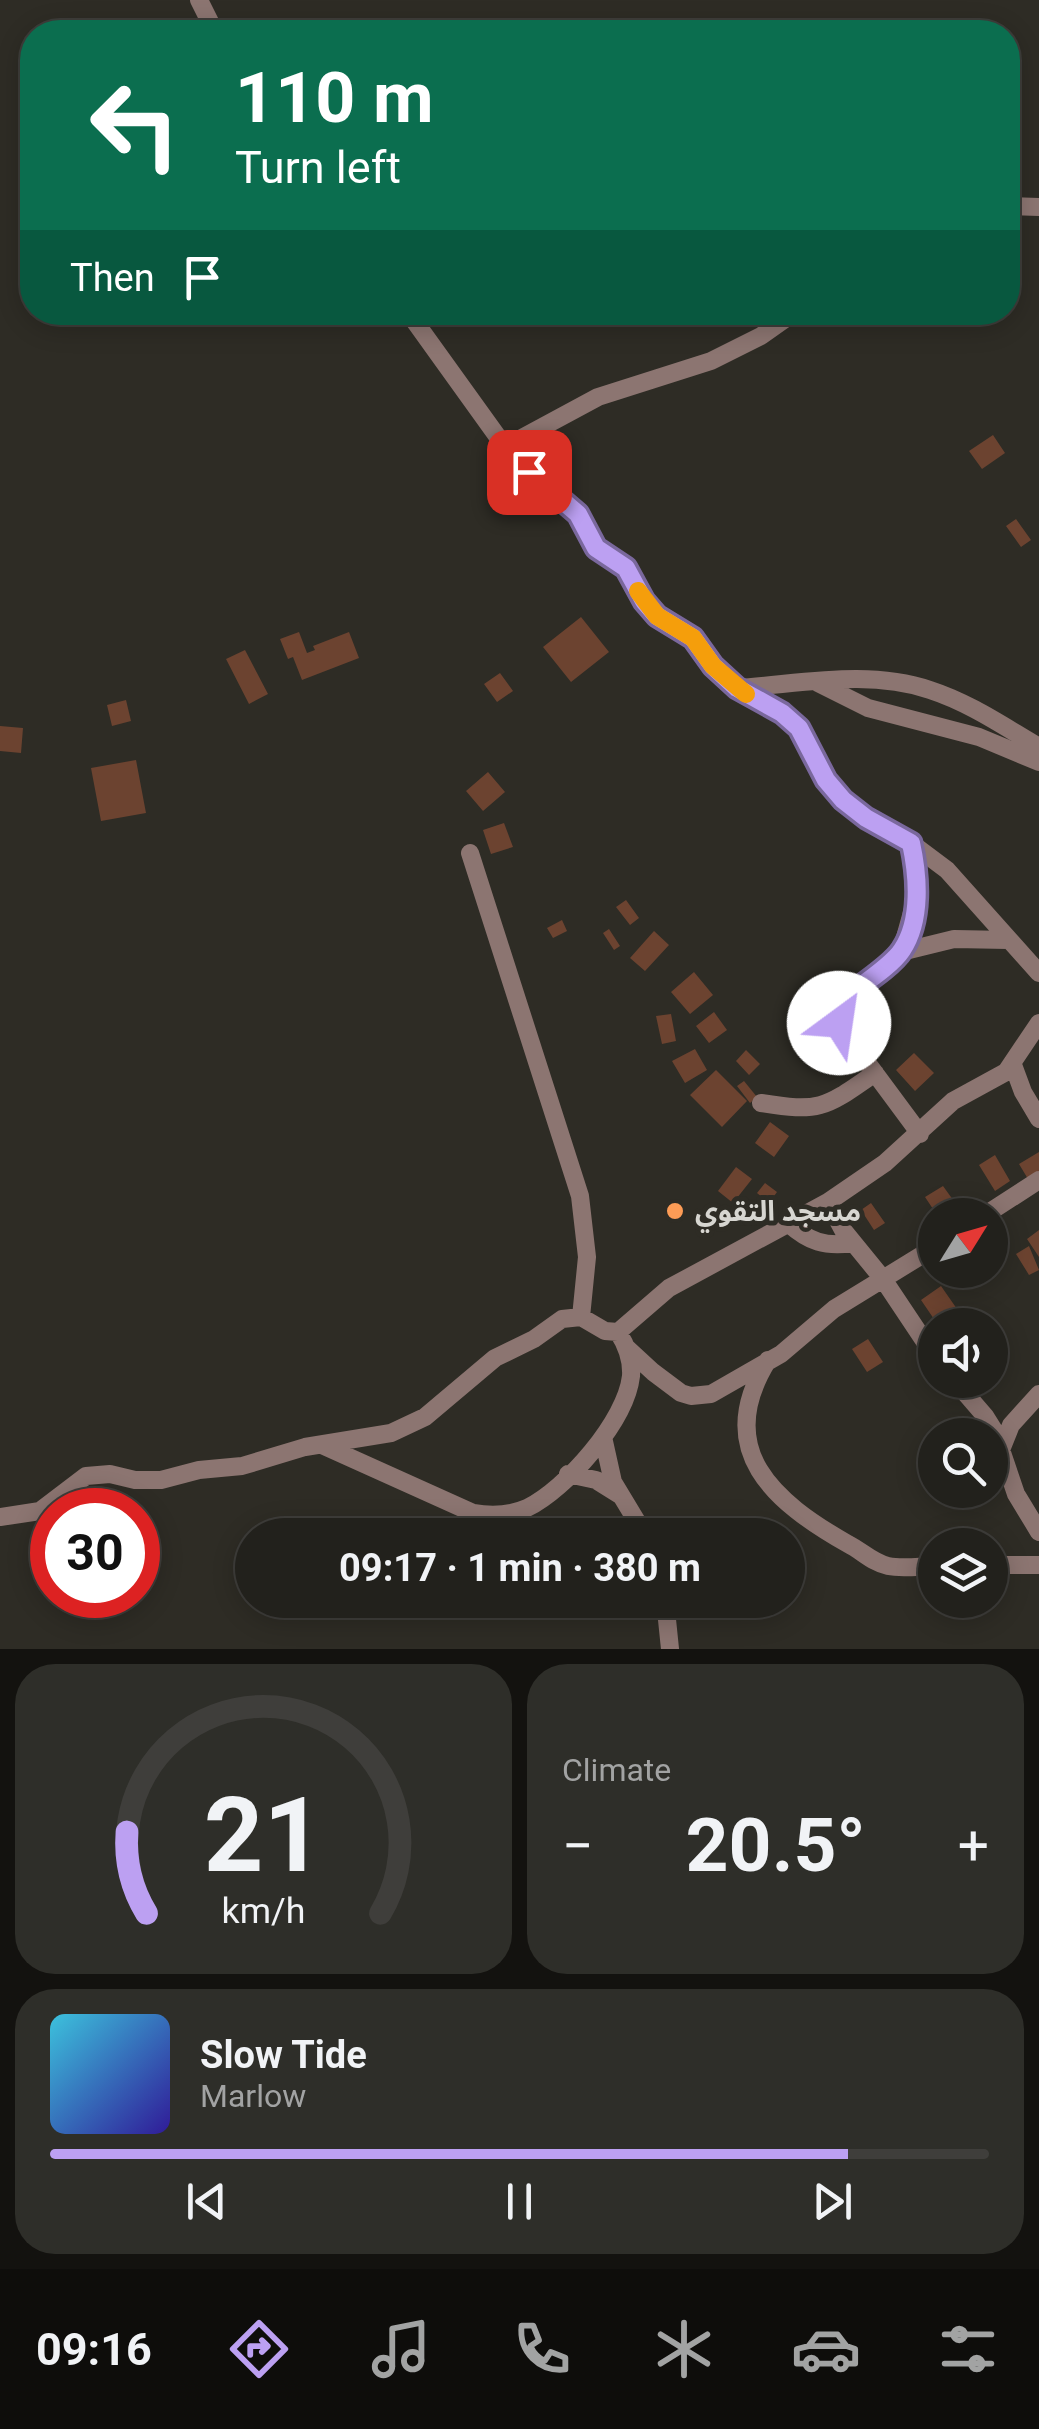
<!DOCTYPE html>
<html lang="en">
<head>
<meta charset="utf-8">
<style>
	:root { --surface:#22211c; --page:#2e2e29; --text:#f1f3f6; --muted:#a2a3a3; --line:#3f3e3b; --accent:#bca0f2 }
	body { margin:0; font-family:Roboto,"Noto Sans Arabic",sans-serif; background:var(--page); color:var(--text); height:100vh; display:flex; flex-direction:column; font-size:38px; white-space:nowrap }
	* { box-sizing:border-box; margin:0 }
	p { font-size:32px; color:var(--muted) }
	.icon { flex:none; width:55px; height:55px; fill:none; stroke:currentColor; stroke-width:2; stroke-linecap:round; stroke-linejoin:round }
	.map { position:relative; height:1649px; overflow:hidden }
	.sheet { display:flex; flex-direction:column; gap:15px; padding:15px; background:#13120f; flex:1 }
	.sheet>* { flex:none }
	.guide { position:absolute; left:20px; top:20px; width:1000px; height:305px; border-radius:40px; box-shadow:0 5px 25px #0003,0 0 0 2px var(--line); background:#0b6e4f; color:#fff; overflow:hidden }
	.needle { width:65px; rotate:53deg }
	.controls { position:absolute; left:918px; top:1198px; display:grid; gap:20px }
	.controls a { display:grid; place-items:center; width:90px; height:90px; border-radius:50%; background:var(--surface); box-shadow:0 5px 25px #0003,0 0 0 2px var(--line); font-size:50px }
	.speed { position:absolute; left:30px; top:1488px; display:flex; gap:20px; font-size:50px; font-weight:700; text-align:center }
	.speed>* { display:grid; place-content:center; width:130px; height:130px; border-radius:50%; background:var(--surface); box-shadow:0 5px 25px #0003,0 0 0 2px var(--line); line-height:1 }
	.speed .limit { border:15px solid #d22; background:#fff; color:#111 }
	.pin { position:absolute; display:grid; place-items:center; width:85px; height:85px; color:#fff; margin:-42px; border-radius:20px; box-shadow:0 5px 15px #0006 }
	.me { position:absolute; width:110px; margin:-55px; rotate:31deg; stroke-linejoin:round; filter:drop-shadow(0 0 8px #0008) }
	.turn { display:flex; align-items:center; gap:35px; height:210px; padding:0 50px; font-size:45px }
	.turn .icon { width:130px; height:130px; stroke-width:2.5 }
	.turn b { display:block; font-size:70px; line-height:85px }
	.then { display:flex; align-items:center; height:95px; padding:0 50px; background:#0003; gap:20px; font-size:38px }
	.big { font-size:75px; font-weight:700; line-height:1.1 }
	.sheet .card { flex:1; display:flex; flex-direction:column; justify-content:center; gap:15px; min-width:0; padding:0 35px; border-radius:40px; background:var(--page) }
	.sheet .dial { align-items:center; gap:0 }
	.dial svg { height:260px; overflow:visible; fill:none; stroke:var(--line); stroke-width:7; stroke-linecap:round; text-anchor:middle }
	.dial text { fill:var(--text); stroke:none }
	.song { display:flex; align-items:center; gap:30px }
	.cover { width:120px; height:120px; border-radius:15px; background:linear-gradient(135deg,hsl(190 70% 55%),hsl(250 70% 35%)) }
	.played { height:10px; border-radius:5px; background:linear-gradient(90deg,var(--accent) 85%,var(--line) 85%) }
	.keys { display:flex; justify-content:space-around; direction:ltr }
	.heat { display:flex; justify-content:space-between; align-items:center; font-size:55px; direction:ltr }
	.sheet .tiles { flex:1; display:grid; gap:15px; grid-template-columns:1fr 1fr }
	.card:last-child { grid-column:span 2 }
	.trip { position:absolute; left:235px; top:1518px; width:570px; height:100px; border-radius:50px; background:var(--surface); box-shadow:0 5px 25px #0003,0 0 0 2px var(--line); font-weight:700; line-height:100px; text-align:center }
	.dock { display:flex; height:160px; justify-content:space-around; align-items:center; background:#0e0d0b; color:var(--muted) }
	.dock .icon { width:70px; height:70px }
	.dock .selected { color:var(--accent) }
	.dock b { font-size:45px; color:var(--text) }
	.map>svg:first-child { display:block }
	.building { fill:#6c4330 }
	.lines { fill:none; stroke-linecap:round; stroke-linejoin:round }
	.minor { stroke:#8c7571; stroke-width:18 }
	.route-casing { stroke:#7a689d; stroke-width:25 }
	.route { stroke:#bca0f2; stroke-width:18 }
	.slow { stroke:#f59e0b; stroke-width:18 }
	.poi-dot { fill:#fd9c56; stroke:#2e2c25; stroke-width:4 }
	.labels { text-anchor:middle; dominant-baseline:central; stroke-width:10; stroke-linejoin:round; paint-order:stroke }
	.poi-label { font-size:28px; font-weight:bold; fill:#d7d6d1; stroke:#2e2c25; text-anchor:start }
</style>
</head>
<body>
<div class="map">
<svg width="1039" height="1649" viewBox="0 0 1039 1649">
	<rect width="100%" height="100%" fill="#2e2c25"/>
	<!-- building -->
	<path class="building" d="M993 435 1005 453 982 469 969 451Z
		M1016 519 1031 540 1021 547 1006 526Z
		M581 617 609 652 571 682 543 647Z
		M299 632 307 653 315 650 313 646 349 632 359 658 302 680 293 657 288 659 280 639Z
		M245 650 268 694 249 704 226 659Z
		M500 673 513 691 497 702 484 684Z
		M126 700 131 721 112 726 107 705Z
		M0 726 23 728 21 753 0 751Z
		M136 760 146 813 101 821 91 768Z
		M488 772 505 792 483 811 466 791Z
		M504 823 513 847 491 854 483 830Z
		M626 900 639 918 630 925 616 907Z
		M562 920 567 931 553 938 547 928Z
		M609 929 620 946 614 950 603 933Z
		M654 931 669 945 645 971 630 958Z
		M694 972 713 995 690 1014 671 992Z
		M714 1012 727 1030 709 1043 696 1026Z
		M671 1014 676 1041 662 1044 656 1016Z
		M814 1016 829 1036 808 1051 793 1031Z
		M695 1049 707 1070 685 1083 672 1061Z
		M746 1050 760 1064 749 1075 736 1061Z
		M914 1053 934 1073 915 1091 896 1070Z
		M716 1070 747 1101 722 1127 690 1095Z
		M744 1081 757 1097 750 1103 737 1086Z
		M770 1122 789 1136 774 1157 755 1143Z
		M1039 1152V1172L1028 1179 1019 1164Z
		M995 1155 1010 1181 995 1191 979 1165Z
		M736 1167 752 1179 733 1203 718 1191Z
		M765 1183 777 1192 769 1203 757 1193Z
		M943 1186 956 1204 937 1215 925 1197Z
		M871 1203 885 1223 874 1230 861 1210Z
		M1039 1230V1257L1027 1239Z
		M1029 1246 1039 1270 1029 1275 1016 1254Z
		M941 1286 964 1319 955 1325H938L921 1300Z
		M868 1339 883 1362 867 1372 852 1349Z"/>
	<g class="lines">
		<!-- minor -->
		<path class="minor" d="M199 0 215 32
			M1008 206 1039 207
			M408 312 505 447 578 514 596 548 625 568 650 609 664 622 693 639 713 666 737 688 791 720 805 737 826 780 843 800 866 818 911 843 947 870 1039 973
			M505 447 598 397 711 361 761 336 795 312
			M818 683 868 708 979 737 1039 762
			M737 688C801 684 868 669 930 690 970 703 1003 726 1039 747
			M470 853 580 1196 587 1257 581 1317
			M901 952 916 898 911 843
			M1013 1065 1023 1092 1039 1119
			M761 1103C821 1113 826 1107 875 1073
			M920 1134 843 1030C836 1019 836 1011 842 1000L901 952 954 939 1008 940
			M828 1202 843 1230 883 1279 935 1357
			M985 1215 1039 1180
			M788 1223C809 1242 825 1247 853 1243
			M627 1348 653 1372 681 1393 691 1396 711 1394 781 1354 834 1309 935 1247
			M768 1360C712 1450 774 1502 848 1544 862 1551 873 1563 888 1566 903 1569 920 1566 935 1566
			M954 1380 985 1416 995 1432 1016 1494 1039 1532
			M603 1437 613 1482 645 1535
			M322 1445 473 1513C492 1516 509 1516 527 1508 566 1489 626 1421 631 1376 632 1359 627 1346 618 1332
			M1001 1450 1011 1425 1039 1394
			M568 1474 596 1480 620 1495
			M0 1517 40 1511 86 1476 110 1474 135 1480H161L199 1470 242 1466 305 1447 391 1433 425 1417 495 1358 534 1339 562 1319 581 1317 605 1331 618 1332 669 1288 828 1202 885 1163 953 1101 1006 1072 1039 1023
			M990 1565H1039
			M665 1600 670 1649"/>
	</g>
	<g class="lines">
		<defs>
			<path id="route" d="M529 472 578 514 596 548 626 568 644 601 657 616 693 638 713 666 737 688 782 713 799 728 826 780 843 800 866 818 911 843C918 875 922 920 902 950 891 967 858 987 842 1000L838 1007 839 1023"/>
		</defs>
		<!-- route casing -->
		<use href="#route" class="route-casing"/>
		<!-- route -->
		<use href="#route" class="route"/>
		<!-- slow -->
		<path class="slow" d="M638 591 657 616 693 638 713 666 746 694"/>
	</g>
	<!-- markers -->
	<circle class="poi-dot" cx="675" cy="1211" r="10"/>
	<g class="labels">
		<!-- poi labels -->
		<g class="poi-label">
			<text x="695" y="1211">مسجد التقوي</text>
		</g>
	</g>
</svg>
<div class="controls">
<a><svg class="needle" viewBox="-14 -14 28 28"><path d="M0-13l5 13h-10z" fill="#e53935"/><path d="M0 13l5-13h-10z" fill="#a2a3a3"/></svg></a>
<a><svg class="icon" aria-label="sound" viewBox="0 0 24 24"><path d="M4 9h4l5-4v14l-5-4H4zM17 9q2 3 0 6"/></svg></a>
<a><svg class="icon" aria-label="search" viewBox="0 0 24 24"><circle cx="10" cy="10" r="6"/><path d="M15 15l6 6"/></svg></a>
<a><svg class="icon" aria-label="layers" viewBox="0 0 24 24"><path d="M12 4l9 5-9 5-9-5zM3 14l9 5 9-5"/></svg></a>
</div>
<div class="speed"><div class="limit">30</div></div>
<div class="pin" style="left:529px;top:472px;background:#d93025"><svg class="icon" aria-label="arrive" viewBox="0 0 24 24"><path d="M6 21V4h12l-3 4 3 4H6"/></svg></div>
<svg class="me" style="left:839px;top:1023px" viewBox="-20 -20 40 40"><circle r="19" fill="#fff"/><path d="M0-13L10 11 0 6-10 11z" fill="#bca0f2"/></svg>
<div class="trip">09:17 · 1 min · 380 m</div>
<div class="guide">
<div class="turn"><svg class="icon" aria-label="left" viewBox="0 0 24 24"><path d="M17 20v-9H6M10 6l-5 5 5 5"/></svg><div><b>110 m</b>Turn left</div></div>
<div class="then">Then<svg class="icon" aria-label="arrive" viewBox="0 0 24 24"><path d="M6 21V4h12l-3 4 3 4H6"/></svg></div>
</div>
</div>
<section class="sheet">
<div class="tiles">
<div class="card dial"><svg viewBox="0 0 100 80">
<path d="M14 69A42 42 0 1 1 86 69"/>
<path d="M14 69A42 42 0 0 1 8 44" stroke="#bca0f2"/>
<text x="50" y="56" font-size="32" font-weight="700">21</text>
<text x="50" y="72" font-size="11">km/h</text>
</svg></div>
<div class="card"><p>Climate</p>
<div class="heat"><a>−</a><b class="big">20.5°</b><a>+</a></div>
</div>
<div class="card">
<div class="song"><i class="cover"></i><div><b>Slow Tide</b><p>Marlow</p></div></div>
<div class="played"></div>
<div class="keys"><svg class="icon" aria-label="previous" viewBox="0 0 24 24"><path d="M18 5L8 12l10 7zM5 5v14"/></svg><svg class="icon" aria-label="pause" viewBox="0 0 24 24"><path d="M8 5v14M16 5v14"/></svg><svg class="icon" aria-label="next" viewBox="0 0 24 24"><path d="M6 5l10 7-10 7zM19 5v14"/></svg></div>
</div>
</div>
</section>
<nav class="dock">
<b>09:16</b>
<svg class="icon selected" aria-label="directions" viewBox="0 0 24 24"><path d="M12 3l9 9-9 9-9-9zM9 14v-3h6M13 9l2 2-2 2"/></svg>
<svg class="icon" aria-label="music" viewBox="0 0 24 24"><path d="M9 18V5l10-2v13"/><circle cx="6" cy="18" r="3"/><circle cx="16" cy="16" r="3"/></svg>
<svg class="icon" aria-label="phone" viewBox="0 0 24 24"><path d="M5 4h4l2 5-3 2q2 4 5 5l2-3 5 2v4C11 20 4 13 5 4z"/></svg>
<svg class="icon" aria-label="climate" viewBox="0 0 24 24"><path d="M12 3v18M4 7l16 10M4 17L20 7"/></svg>
<svg class="icon" aria-label="car" viewBox="0 0 24 24"><path d="M5 17H2v-5l4-1 3-4h7l3 4 3 1v5h-3M9 17h6M6 11h13"/><circle cx="7" cy="17" r="2"/><circle cx="17" cy="17" r="2"/></svg>
<svg class="icon" aria-label="filters" viewBox="0 0 24 24"><path d="M4 7h16M4 17h16"/><circle cx="9" cy="7" r="2"/><circle cx="15" cy="17" r="2"/></svg>
</nav>
</body>
</html>
